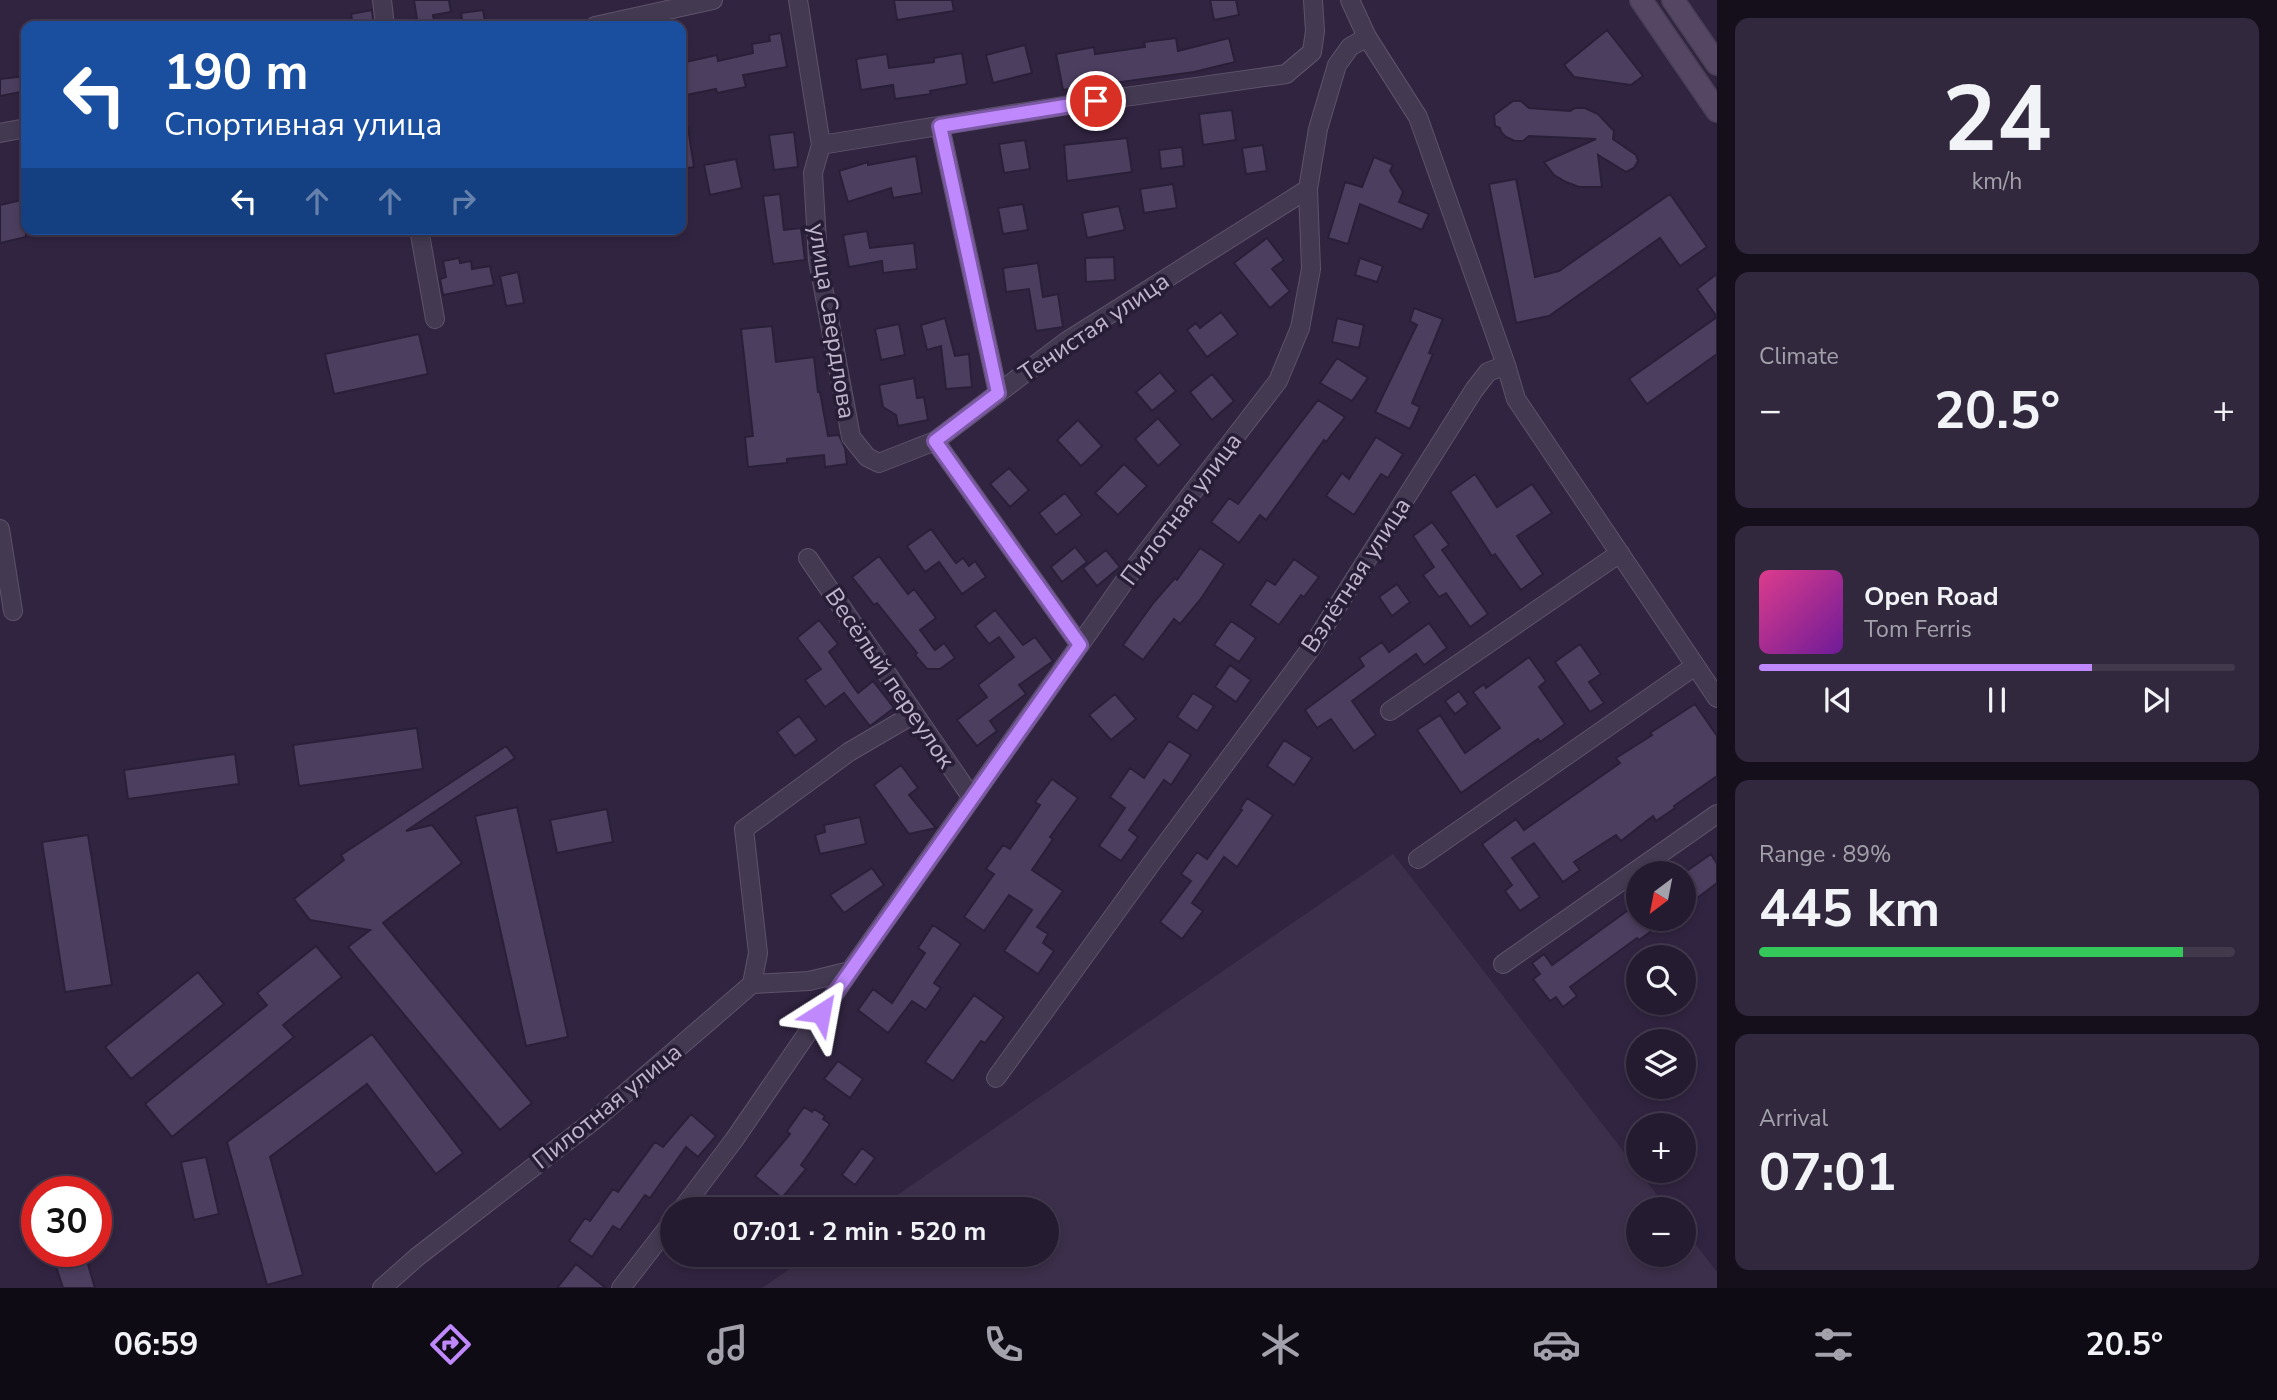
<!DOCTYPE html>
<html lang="en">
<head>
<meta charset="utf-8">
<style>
	:root { --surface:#251b31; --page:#31283d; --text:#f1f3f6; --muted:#a3a1ab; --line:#42394d; --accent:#bf89fd }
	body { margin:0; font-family:"Nunito Sans",sans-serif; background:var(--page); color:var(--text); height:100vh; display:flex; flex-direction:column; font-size:26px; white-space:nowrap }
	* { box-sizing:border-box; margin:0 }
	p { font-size:23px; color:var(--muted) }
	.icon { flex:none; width:38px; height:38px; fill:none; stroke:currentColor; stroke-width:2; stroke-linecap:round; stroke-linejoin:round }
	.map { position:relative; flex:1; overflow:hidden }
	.details { display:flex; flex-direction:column; gap:18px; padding:18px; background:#140f1b; width:560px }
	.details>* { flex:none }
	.guide { position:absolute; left:21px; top:21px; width:665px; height:214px; border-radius:14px; box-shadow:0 4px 10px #0003,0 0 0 2px var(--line); background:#1a4fa0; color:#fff; overflow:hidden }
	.needle { width:46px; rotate:212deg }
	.fabs { position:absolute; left:1626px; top:861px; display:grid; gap:14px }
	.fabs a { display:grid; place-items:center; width:70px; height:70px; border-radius:50%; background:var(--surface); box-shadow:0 4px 10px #0003,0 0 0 2px var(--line); font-size:35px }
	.speed { position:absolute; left:21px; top:1176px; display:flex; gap:14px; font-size:35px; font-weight:700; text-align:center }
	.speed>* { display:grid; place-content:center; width:91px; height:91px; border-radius:50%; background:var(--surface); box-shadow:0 4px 10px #0003,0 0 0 2px var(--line); line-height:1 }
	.speed .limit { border:10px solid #d22; background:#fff; color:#111 }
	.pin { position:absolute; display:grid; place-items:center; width:60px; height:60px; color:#fff; margin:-30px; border:4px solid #fff; border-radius:50%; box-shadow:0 2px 7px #0007 }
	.me { position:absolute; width:77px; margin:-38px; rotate:34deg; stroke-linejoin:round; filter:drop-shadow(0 0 5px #0008) }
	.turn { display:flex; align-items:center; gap:24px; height:147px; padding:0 28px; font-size:32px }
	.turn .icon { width:91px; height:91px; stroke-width:2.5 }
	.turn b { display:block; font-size:49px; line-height:60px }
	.lanes { display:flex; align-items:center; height:66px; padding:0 28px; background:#0003; justify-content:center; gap:35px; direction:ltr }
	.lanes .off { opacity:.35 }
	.big { font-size:52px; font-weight:700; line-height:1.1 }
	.details .card { flex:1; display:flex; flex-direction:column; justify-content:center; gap:10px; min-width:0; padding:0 24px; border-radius:14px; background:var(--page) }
	.details .dial { align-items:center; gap:0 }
	.dial b { font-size:91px; line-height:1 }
	.song { display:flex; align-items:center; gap:21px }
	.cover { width:84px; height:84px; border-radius:10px; background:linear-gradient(135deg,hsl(330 70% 55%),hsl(280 70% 35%)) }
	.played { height:7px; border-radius:4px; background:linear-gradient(90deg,var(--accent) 70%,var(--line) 70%) }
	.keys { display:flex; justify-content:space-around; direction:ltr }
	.heat { display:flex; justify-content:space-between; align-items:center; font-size:38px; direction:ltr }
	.charge { height:10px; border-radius:5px; background:linear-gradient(90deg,#34c759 89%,var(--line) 0) }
	.trip { position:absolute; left:660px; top:1197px; width:399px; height:70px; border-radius:35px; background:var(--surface); box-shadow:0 4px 10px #0003,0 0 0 2px var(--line); font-weight:700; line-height:70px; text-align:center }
	.dock { display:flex; height:112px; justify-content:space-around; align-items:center; background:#0f0b14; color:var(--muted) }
	.dock .icon { width:49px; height:49px }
	.dock .current { color:var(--accent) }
	.dock b { font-size:32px; color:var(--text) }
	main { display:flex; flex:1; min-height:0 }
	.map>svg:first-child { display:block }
	.airport { fill:#3c2f4b }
	.building { fill:#4c3e5f; stroke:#2a1f38; stroke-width:2 }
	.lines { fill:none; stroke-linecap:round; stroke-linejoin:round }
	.street-casing { stroke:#5e536b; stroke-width:20 }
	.secondary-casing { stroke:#4a3f57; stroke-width:24 }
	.street { stroke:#433951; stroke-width:18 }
	.secondary { stroke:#554664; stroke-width:21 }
	.route-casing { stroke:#7c59a4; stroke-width:18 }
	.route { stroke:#bf89fd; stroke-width:12 }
	.labels { text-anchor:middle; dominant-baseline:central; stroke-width:7; stroke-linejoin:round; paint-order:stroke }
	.street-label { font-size:24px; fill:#c0b5cb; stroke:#281d36 }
</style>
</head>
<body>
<main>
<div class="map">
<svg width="1717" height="1288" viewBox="0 0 1717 1288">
	<rect width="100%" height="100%" fill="#312441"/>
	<!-- airport -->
	<path class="airport" d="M1393 854 1668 1209H1638V1255H1684V1229L1717 1272V1288H762L810 1255H1046V1209H877Z"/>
	<!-- building -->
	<path class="building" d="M414 0H449L451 12 433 15 435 26H418Z
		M894 0H952L954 11 897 20Z
		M1210 0H1236L1239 15 1214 20Z
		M372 10 374 26H353L351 14Z
		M483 10 486 26H463L461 13Z
		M1607 30 1643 76 1631 85 1574 77 1564 65Z
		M781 33 787 67 743 75 746 87 717 93 716 89 681 96V63L717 55 718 61 753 53 752 44 770 41 769 35Z
		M1176 38 1178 51 1229 38 1235 62 1194 72 1063 90 1056 54 1094 47 1095 54 1145 47 1144 42Z
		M1025 45 1032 73 993 83 986 55Z
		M962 53 967 84 930 91 931 94 895 99 893 85 861 90 856 59 887 54 889 68 934 62V58Z
		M26 76V91L0 96V79Z
		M1513 101H1521L1529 108 1570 111 1575 108H1585L1598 114 1614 131 1613 139 1636 155 1638 161 1634 168 1626 172 1598 155 1602 187H1579L1566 182 1554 175 1544 162 1596 139 1529 136 1523 141H1515L1506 137 1501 132 1500 128 1495 126 1494 115Z
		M1232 110 1236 140 1203 145 1199 114Z
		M688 127 694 167 681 169V128Z
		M794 132 798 167 774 170 769 135Z
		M1127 138 1132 172 1067 181 1064 145Z
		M1025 140 1030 169 1004 173 999 144Z
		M1263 145 1267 171 1246 174 1242 148Z
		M1182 147 1184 166 1161 169 1159 150Z
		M916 156 922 193 893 198 891 188 848 202 839 171 868 162V165Z
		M1374 157 1393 165 1390 171 1403 192 1399 202 1429 214 1422 230 1360 204 1348 244 1328 238 1345 182 1362 187Z
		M736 159 742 188 710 195 704 165Z
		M1516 179 1535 277 1559 271 1670 194 1707 247 1680 266 1660 238 1549 316 1516 323 1489 184Z
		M1173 184 1177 208 1144 213 1140 189Z
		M780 194 784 230 801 228 805 260 773 264 763 196Z
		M26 199V237L0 243V205Z
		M1023 204 1028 230 1003 234 998 208Z
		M1119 206 1125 230 1087 238 1082 213Z
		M867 231 870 248 914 243 917 269 883 273 882 261 849 267 843 235Z
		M1267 238 1284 260 1272 269 1290 291 1270 308 1234 263Z
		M1114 257 1115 280 1086 282 1085 258Z
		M459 258 460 263 471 261 472 269 490 266 494 285 443 295 440 279 446 277 443 261Z
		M1360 258 1383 266 1377 282 1355 275Z
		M1038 263 1043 297 1058 294 1063 327 1036 331 1029 289 1006 292 1003 268Z
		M518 272 524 303 506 306 500 276Z
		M1717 274V354L1647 404 1629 379 1717 317 1697 289Z
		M1414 308 1443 319 1429 353 1433 354 1412 403 1420 407 1410 429 1375 412 1417 325 1410 321Z
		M1221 312 1238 334 1207 357 1187 330 1196 323 1200 328Z
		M945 318 955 356 969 354 972 387 946 389 941 346 927 350 921 325Z
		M1337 318 1364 325 1359 348 1332 342Z
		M899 324 905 355 881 360 875 329Z
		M772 326 776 362 814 357 818 392H820L828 436 839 435 845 448 847 464 825 467 824 455 787 459V463L748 467 745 437 753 436 741 329Z
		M419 334 428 374 334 394 325 354Z
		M1337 358 1368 378 1352 401 1320 383Z
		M1160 372 1176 391 1152 411 1136 392Z
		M1212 374 1234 401 1212 420 1190 392Z
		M914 378 917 398 924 397 928 420 898 426 896 415 883 407 879 385Z
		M1318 400 1345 417 1326 442 1324 440 1266 520 1260 515 1239 543 1211 522 1229 498 1238 504Z
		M1158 418 1181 445 1158 466 1135 439Z
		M1078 420 1102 446 1081 466 1057 440Z
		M1376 437 1403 454 1388 478 1381 474 1354 515 1326 496 1342 473 1349 479Z
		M1124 464 1147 486 1118 515 1095 493Z
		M1009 468 1029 490 1010 507 990 484Z
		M1475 474 1497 507 1532 484 1552 513 1517 536 1543 574 1521 590 1495 554 1492 556 1450 492Z
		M1065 493 1082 515 1056 535 1039 513Z
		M1432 522 1449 545 1442 550 1488 614 1470 627 1446 593 1439 597 1423 575 1434 567 1413 536Z
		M931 529 956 563 963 558 969 566 975 561 986 577 962 594 939 562 925 572 907 546Z
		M1075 547 1087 562 1062 582 1051 567Z
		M1200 548 1224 564 1200 600 1180 624 1174 619 1143 660 1123 645 1154 602 1175 578 1177 580Z
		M1106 550 1120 567 1097 586 1083 568Z
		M879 556 908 594 914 589 936 618 920 630 935 650 944 643 955 658 940 669H927L915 655 917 653 877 603 874 605 852 577Z
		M1294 559 1319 577 1304 597 1301 595 1279 625 1250 605 1267 580 1275 585Z
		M1397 584 1410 602 1392 616 1379 597Z
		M995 610 1023 645 1035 637 1053 661 1019 685 1026 694 990 721 997 731 977 746 957 720 987 697 978 685 1014 657 999 637 989 644 975 626Z
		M819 620 838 644 829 652 858 693 873 681 894 708 870 726 844 693 825 707 805 680 821 669 797 638Z
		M1231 621 1256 638 1239 662 1214 645Z
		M1429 623 1447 648 1424 665 1416 654 1352 701 1376 735 1354 751 1331 719 1317 728 1305 710 1364 666 1359 658 1382 642 1389 652Z
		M1580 644 1601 674 1589 682 1604 703 1590 712 1555 662Z
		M1529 657 1546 681 1539 687 1565 724 1540 742 1538 739 1461 793 1417 730 1440 715 1465 753 1500 728 1473 692 1484 684 1486 688Z
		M1230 665 1251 680 1236 702 1215 687Z
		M1459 691 1468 704 1455 714 1445 701Z
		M1193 693 1214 706 1197 731 1177 717Z
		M1115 694 1136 719 1111 740 1089 715Z
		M1695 704 1717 736V776L1674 806 1675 808 1656 821 1653 816 1621 841 1616 835 1574 862 1580 870 1563 882 1534 843 1512 858 1540 897 1520 911 1505 891 1512 885 1482 844 1516 819 1524 830 1620 763 1616 758 1652 735 1650 733Z
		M799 716 817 740 795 756 777 732Z
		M417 728 423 769 299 786 293 745Z
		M1284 740 1312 758 1294 785 1267 766Z
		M1169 741 1191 755 1171 785 1164 780 1129 830 1138 837 1121 861 1099 846 1125 808 1110 797 1130 768 1144 778Z
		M506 746 515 758 406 831 432 825 462 863 383 923 532 1103 500 1130 348 947 370 930 310 920 294 899 344 860 341 855Z
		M235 754 239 784 128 799 124 770Z
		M901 765 918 788 909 795 936 828 909 834 874 785Z
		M1052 779 1078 798 1050 837 1053 839 1032 870 1063 891 1037 927 1048 934 1043 943 1054 951 1038 974 1004 951 1032 910 1009 895 984 931 964 917 994 874 986 869 1003 845 1010 849 1040 805 1035 802Z
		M1247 798 1273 815 1237 867 1224 857 1192 903 1203 911 1182 939 1160 922 1191 881 1181 874 1197 852 1207 859 1242 810 1240 809Z
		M517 807 568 1037 526 1046 475 816Z
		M607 809 613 842 557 853 550 820Z
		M860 817 866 844 820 854 815 835 825 832 824 825Z
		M88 835 112 985 65 992 42 842Z
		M1711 854 1717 864V883L1684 908V873Z
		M872 868 884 885 844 913 830 895Z
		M1638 903V919H1668L1639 940 1637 938 1570 987 1577 996 1563 1007 1556 997 1550 1001 1533 979 1540 974 1532 963 1544 954 1552 965Z
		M933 925 961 944 934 983 941 988 926 1010 912 1001 888 1033 858 1010 873 989 892 1003 925 953 918 948Z
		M316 946 342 977 283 1025 294 1037 172 1137 145 1104 267 1005 257 993Z
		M198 972 224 1004 131 1079 105 1047Z
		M974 995 1004 1017 985 1043 981 1041 953 1081 925 1062Z
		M372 1034 463 1153 436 1174 367 1084 270 1157 303 1275 267 1285 227 1142Z
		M838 1061 863 1079 850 1098 824 1079Z
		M804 1107 812 1112 814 1109 825 1116 823 1119 830 1124 801 1165 806 1169 782 1198 755 1176 790 1134 787 1131Z
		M691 1114 716 1136 698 1157 686 1147 650 1198 645 1195 620 1230 613 1226 592 1257 569 1241 585 1218 590 1221 613 1189 618 1192 655 1142 663 1147Z
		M862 1148 875 1158 855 1185 842 1175Z
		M206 1157 219 1214 194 1220 181 1162Z
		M51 1251H84L95 1288H63Z
		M576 1264 606 1288H557Z"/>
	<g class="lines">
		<defs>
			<path id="street" d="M382 0 385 26
				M798 0 821 145 813 173 818 260 851 437 867 457 879 463 935 441 1067 341 1308 189
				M595 26 713 0
				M940 126 998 393
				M0 133 26 128
				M821 145 1069 105 1286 74 1312 52 1315 31 1313 0
				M419 229 435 319
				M1506 365 1516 399 1717 698
				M935 441 1080 645
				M0 529 13 611
				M808 558 972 798
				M1390 711 1620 553
				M1418 859 1695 666
				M1503 964 1717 814
				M752 984 758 953 744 829 849 752 914 714
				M996 1078 1159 853 1311 648 1474 390 1488 372 1506 365 1418 117 1367 37
				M682 1209 734 1140 850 971
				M382 1288 417 1257 598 1117 752 984 809 981 850 971 1131 572 1278 381 1300 328 1311 269 1308 189 1318 129 1337 65 1350 47 1367 37 1350 0
				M621 1288 672 1222"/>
			<path id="secondary" d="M1641 0 1717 111
				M1673 0 1717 64"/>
		</defs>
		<!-- street casing -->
		<use href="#street" class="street-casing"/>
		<!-- secondary casing -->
		<use href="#secondary" class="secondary-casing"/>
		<!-- street -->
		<use href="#street" class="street"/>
		<!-- secondary -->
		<use href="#secondary" class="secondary"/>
	</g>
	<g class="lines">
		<defs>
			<path id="route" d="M821 1013 1080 645 935 441 998 393 940 126 1096 101"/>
		</defs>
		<!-- route casing -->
		<use href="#route" class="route-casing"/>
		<!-- route -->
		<use href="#route" class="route"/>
	</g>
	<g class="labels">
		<!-- street labels -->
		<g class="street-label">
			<text transform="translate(832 321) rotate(81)">улица Свердлова</text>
			<text transform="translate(1094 327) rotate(-34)">Тенистая улица</text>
			<text transform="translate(1181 509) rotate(-53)">Пилотная улица</text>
			<text transform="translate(1356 575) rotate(-57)">Взлётная улица</text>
			<text transform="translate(890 678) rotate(56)">Весёлый переулок</text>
			<text transform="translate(607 1106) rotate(-39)">Пилотная улица</text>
		</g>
	</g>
</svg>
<div class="fabs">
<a><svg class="needle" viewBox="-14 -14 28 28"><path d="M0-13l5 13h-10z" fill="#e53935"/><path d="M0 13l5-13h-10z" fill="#a3a1ab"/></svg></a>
<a><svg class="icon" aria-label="search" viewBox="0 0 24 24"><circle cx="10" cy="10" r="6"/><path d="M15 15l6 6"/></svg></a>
<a><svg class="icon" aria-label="layers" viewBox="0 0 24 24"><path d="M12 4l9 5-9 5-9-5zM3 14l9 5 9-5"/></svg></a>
<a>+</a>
<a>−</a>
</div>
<div class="speed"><div class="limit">30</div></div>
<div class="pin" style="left:1096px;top:101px;background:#d93025"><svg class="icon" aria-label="arrive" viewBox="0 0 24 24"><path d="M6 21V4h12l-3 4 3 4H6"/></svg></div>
<svg class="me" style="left:821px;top:1013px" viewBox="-20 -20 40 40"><path d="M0-17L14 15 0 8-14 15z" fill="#bf89fd" stroke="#fff" stroke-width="4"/></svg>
<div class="trip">07:01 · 2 min · 520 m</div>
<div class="guide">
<div class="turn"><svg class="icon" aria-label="left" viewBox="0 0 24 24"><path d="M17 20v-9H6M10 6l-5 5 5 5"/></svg><div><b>190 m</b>Спортивная улица</div></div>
<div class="lanes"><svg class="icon" aria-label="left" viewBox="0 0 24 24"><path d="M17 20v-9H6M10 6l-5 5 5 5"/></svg><svg class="icon off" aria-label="ahead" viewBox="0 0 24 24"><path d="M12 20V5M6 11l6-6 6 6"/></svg><svg class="icon off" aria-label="ahead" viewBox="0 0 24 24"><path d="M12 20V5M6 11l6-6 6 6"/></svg><svg class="icon off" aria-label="right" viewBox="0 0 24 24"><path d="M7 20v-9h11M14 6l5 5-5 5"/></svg></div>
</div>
</div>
<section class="details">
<div class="card dial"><b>24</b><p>km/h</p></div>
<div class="card"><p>Climate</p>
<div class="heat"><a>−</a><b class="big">20.5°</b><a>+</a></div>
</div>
<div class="card">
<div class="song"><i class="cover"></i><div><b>Open Road</b><p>Tom Ferris</p></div></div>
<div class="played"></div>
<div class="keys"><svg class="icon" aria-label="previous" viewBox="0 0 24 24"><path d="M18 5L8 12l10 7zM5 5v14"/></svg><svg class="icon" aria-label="pause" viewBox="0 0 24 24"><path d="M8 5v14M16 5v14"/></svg><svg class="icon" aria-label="next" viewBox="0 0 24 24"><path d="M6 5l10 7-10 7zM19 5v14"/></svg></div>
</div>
<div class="card"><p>Range · 89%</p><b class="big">445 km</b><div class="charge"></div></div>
<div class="card"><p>Arrival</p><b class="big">07:01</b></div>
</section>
</main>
<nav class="dock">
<b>06:59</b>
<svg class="icon current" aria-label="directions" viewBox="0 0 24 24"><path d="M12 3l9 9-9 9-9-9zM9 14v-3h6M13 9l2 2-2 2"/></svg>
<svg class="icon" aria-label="music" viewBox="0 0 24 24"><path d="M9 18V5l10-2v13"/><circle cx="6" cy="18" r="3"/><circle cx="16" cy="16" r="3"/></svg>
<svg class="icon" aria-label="phone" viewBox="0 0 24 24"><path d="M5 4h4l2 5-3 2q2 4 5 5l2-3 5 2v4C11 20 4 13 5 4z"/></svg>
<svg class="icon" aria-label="climate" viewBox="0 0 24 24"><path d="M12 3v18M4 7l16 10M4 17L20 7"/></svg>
<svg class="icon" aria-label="car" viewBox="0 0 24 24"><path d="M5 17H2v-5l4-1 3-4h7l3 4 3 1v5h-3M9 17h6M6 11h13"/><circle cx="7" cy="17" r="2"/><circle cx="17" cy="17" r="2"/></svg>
<svg class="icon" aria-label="filters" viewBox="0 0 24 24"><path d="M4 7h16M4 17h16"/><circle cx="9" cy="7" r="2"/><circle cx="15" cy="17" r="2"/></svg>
<b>20.5°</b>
</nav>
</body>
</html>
